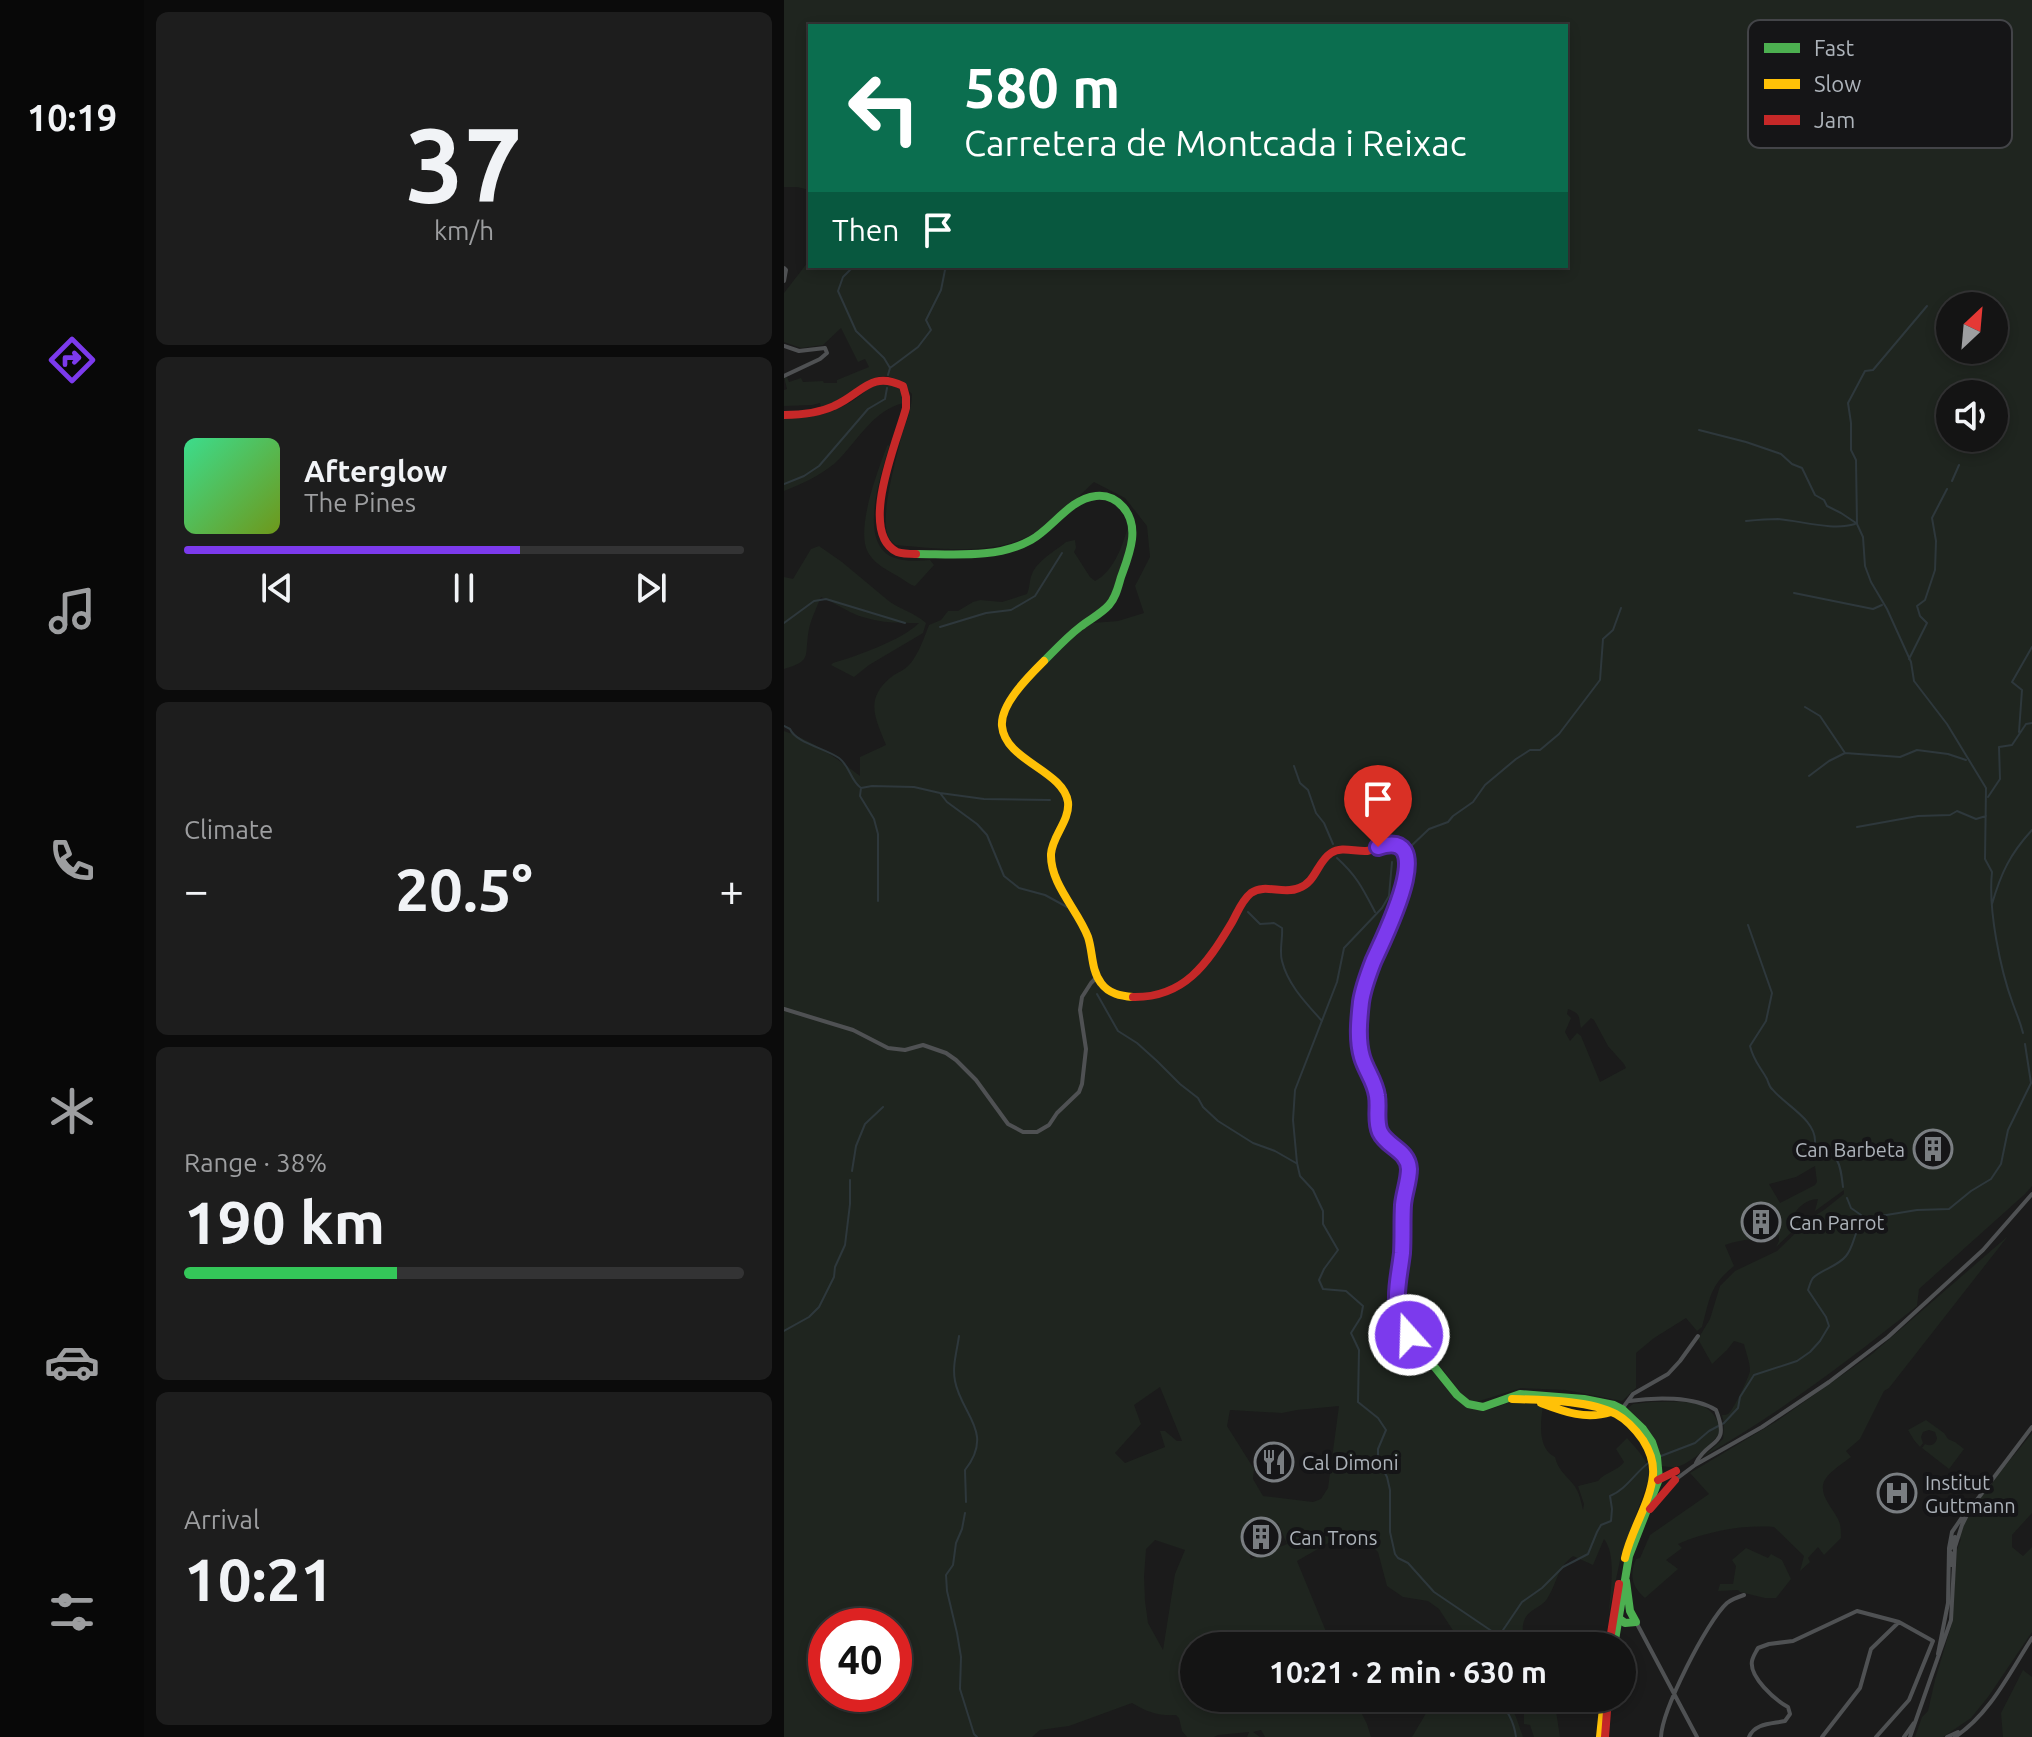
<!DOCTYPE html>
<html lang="en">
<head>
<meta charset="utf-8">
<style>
	:root { --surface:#141414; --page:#1d1d1d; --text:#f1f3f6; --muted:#9d9ea0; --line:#333334; --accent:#7c3aed }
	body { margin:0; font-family:Ubuntu,sans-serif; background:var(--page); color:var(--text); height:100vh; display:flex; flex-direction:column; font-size:30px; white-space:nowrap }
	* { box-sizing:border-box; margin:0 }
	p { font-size:26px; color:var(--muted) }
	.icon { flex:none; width:44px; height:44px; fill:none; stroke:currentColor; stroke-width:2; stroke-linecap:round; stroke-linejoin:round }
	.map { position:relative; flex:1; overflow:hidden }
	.sheet { display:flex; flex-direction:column; gap:12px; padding:12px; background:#0b0b0b; width:640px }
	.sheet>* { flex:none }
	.hud { position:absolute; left:24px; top:24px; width:760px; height:244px; border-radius:0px; box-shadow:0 4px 12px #0003,0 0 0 2px var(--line); background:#0b6e4f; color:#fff; overflow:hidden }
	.needle { width:52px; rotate:26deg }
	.fabs { position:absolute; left:1152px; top:292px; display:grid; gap:16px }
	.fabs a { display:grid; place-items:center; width:72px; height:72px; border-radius:50%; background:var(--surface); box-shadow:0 4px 12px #0003,0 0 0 2px var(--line); font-size:40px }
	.speed { position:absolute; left:24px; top:1608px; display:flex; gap:16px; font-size:40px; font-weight:700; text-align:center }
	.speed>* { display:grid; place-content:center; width:104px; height:104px; border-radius:50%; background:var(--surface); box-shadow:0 4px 12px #0003,0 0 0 2px var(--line); line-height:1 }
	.speed .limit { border:12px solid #d22; background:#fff; color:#111 }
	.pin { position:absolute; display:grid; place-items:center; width:68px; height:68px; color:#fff; margin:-82px -34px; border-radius:50% 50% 50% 0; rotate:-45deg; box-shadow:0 0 8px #0007 }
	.pin .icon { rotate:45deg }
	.me { position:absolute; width:88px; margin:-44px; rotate:340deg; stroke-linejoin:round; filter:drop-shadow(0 0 6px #0008) }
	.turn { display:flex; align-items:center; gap:28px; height:168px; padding:0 24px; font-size:36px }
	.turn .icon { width:104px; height:104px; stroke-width:2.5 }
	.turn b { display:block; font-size:56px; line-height:68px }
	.then { display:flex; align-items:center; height:76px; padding:0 24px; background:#0003; gap:16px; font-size:30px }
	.big { font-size:60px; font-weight:700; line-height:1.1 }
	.sheet .card { flex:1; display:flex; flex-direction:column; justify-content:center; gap:12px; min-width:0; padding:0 28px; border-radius:12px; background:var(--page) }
	.sheet .dial { align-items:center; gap:0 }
	.dial b { font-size:104px; line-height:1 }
	.song { display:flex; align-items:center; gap:24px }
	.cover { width:96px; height:96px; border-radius:12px; background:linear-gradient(135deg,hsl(150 70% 55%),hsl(80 70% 35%)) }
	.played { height:8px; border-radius:4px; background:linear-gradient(90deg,var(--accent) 60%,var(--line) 60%) }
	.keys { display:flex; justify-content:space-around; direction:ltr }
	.heat { display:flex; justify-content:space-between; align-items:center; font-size:44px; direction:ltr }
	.charge { height:12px; border-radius:6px; background:linear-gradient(90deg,#34c759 38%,var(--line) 0) }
	.trip { position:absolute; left:396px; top:1632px; width:456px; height:80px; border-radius:40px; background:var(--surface); box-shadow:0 4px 12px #0003,0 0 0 2px var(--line); font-weight:700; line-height:80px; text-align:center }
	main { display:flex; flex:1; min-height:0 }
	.tab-bar { display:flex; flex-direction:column; width:144px; justify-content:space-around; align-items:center; background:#080808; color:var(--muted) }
	.tab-bar .icon { width:56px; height:56px }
	.tab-bar .selected { color:var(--accent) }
	.tab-bar b { font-size:36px; color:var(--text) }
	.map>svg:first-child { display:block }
	.green { fill:#1f251f; fill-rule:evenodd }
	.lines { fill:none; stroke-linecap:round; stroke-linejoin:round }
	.stream { stroke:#2e383c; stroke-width:2 }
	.street { stroke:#4f5153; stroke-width:4 }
	.fast { stroke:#4caf50; stroke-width:8 }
	.slow { stroke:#ffc107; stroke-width:8 }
	.jam { stroke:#c62828; stroke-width:8 }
	.route-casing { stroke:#51269a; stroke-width:20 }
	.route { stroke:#7c3aed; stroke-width:14 }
	.labels { text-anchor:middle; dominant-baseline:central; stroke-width:8; stroke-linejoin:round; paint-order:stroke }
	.poi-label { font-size:20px; fill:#adb3ba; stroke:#151517; text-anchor:start }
	.key { fill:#151517; stroke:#434448; stroke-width:2 }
	.key-label { font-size:22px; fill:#adb3ba }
</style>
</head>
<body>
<main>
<nav class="tab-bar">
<b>10:19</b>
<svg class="icon selected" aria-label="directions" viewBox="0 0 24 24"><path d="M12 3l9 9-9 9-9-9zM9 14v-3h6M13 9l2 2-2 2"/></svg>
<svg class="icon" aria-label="music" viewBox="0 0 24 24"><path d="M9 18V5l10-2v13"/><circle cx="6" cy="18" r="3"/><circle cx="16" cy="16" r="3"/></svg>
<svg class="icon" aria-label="phone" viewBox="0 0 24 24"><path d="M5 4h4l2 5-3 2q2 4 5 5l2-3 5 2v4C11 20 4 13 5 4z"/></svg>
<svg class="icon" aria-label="climate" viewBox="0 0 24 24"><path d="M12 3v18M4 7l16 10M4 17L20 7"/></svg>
<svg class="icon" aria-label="car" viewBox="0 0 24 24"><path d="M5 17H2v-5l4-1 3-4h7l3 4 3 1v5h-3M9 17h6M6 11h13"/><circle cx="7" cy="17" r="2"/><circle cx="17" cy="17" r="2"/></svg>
<svg class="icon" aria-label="filters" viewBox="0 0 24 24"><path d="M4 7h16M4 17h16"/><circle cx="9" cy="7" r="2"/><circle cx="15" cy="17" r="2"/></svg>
</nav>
<section class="sheet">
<div class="card dial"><b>37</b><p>km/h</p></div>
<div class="card">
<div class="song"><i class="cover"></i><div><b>Afterglow</b><p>The Pines</p></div></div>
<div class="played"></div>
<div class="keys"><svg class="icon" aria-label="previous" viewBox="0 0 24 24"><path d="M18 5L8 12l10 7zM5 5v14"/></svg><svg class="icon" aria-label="pause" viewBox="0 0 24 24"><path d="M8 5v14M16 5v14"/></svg><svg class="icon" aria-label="next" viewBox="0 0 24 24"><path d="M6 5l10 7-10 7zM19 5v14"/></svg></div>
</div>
<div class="card"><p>Climate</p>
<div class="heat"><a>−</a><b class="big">20.5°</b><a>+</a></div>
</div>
<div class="card"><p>Range · 38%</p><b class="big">190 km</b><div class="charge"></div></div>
<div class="card"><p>Arrival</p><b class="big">10:21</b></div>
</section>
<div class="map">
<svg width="1248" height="1737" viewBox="0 0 1248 1737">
	<rect width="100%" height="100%" fill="#1b1b1b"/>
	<!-- green -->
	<path class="green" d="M0 0H1248V1186L1241 1194 1135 1289 1133 1306C1065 1360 996 1413 920 1456L939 1439 940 1424 938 1415C940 1415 942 1415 944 1414 949 1411 965 1377 966 1371 966 1362 962 1353 960 1344L950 1341 943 1350 928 1364 914 1339 926 1319 936 1286 951 1271 993 1251 1027 1218 1040 1210 1060 1194V1190L1031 1211 1034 1199C1021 1199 1013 1209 1006 1219L1011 1229 992 1247 995 1241V1235C976 1240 959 1238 941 1245L950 1266C926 1285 926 1298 918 1327L913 1331 902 1318 870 1338 852 1353V1388L838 1401 782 1390 737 1388 689 1403 682 1400 659 1370 651 1373C665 1393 683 1418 710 1408 720 1405 730 1399 741 1401 747 1402 753 1405 759 1407 756 1423 754 1449 771 1457 774 1470 781 1474 789 1484 795 1491 797 1501 799 1510L800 1504 794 1486 814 1481C821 1472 834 1471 840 1462L832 1449 843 1438C854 1451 864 1459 866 1476L837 1556 825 1612C826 1592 833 1555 820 1539L809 1565 789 1556C772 1569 774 1582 763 1599 757 1608 744 1609 740 1621 737 1630 740 1637 743 1646H672V1635L655 1609 644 1601 619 1597 603 1586 594 1552 581 1539 568 1545 546 1542 513 1561 548 1646H410V1698H570L583 1724 587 1737H481L477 1730 469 1732 476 1737H463L465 1732 434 1735 430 1737H403L398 1731 395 1718 392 1715C374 1716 363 1712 348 1703L285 1726 256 1730 248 1737H0V731C29 741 51 757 76 776V757L102 745C92 719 80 700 106 678 113 672 120 671 126 664 135 653 140 638 145 625L157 620 164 611H174L189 602 196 600 218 602 243 594C246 587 245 581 248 574 253 561 271 551 282 542L291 540 292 548 290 552 306 577 311 581C330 571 338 547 344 527L346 540 327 596 323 604 309 623 334 621 360 613 351 586 366 557 363 526 341 498 310 482C293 498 277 515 258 528 220 557 156 549 112 545 109 543 105 539 104 536 96 516 111 464 116 442 120 425 128 412 128 394 103 366 93 375 67 393 58 399 47 403 37 407L36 403 28 405 0 406V390L3 389 0 377H3L5 382 17 378 19 382 39 381 40 383H53V380L85 367 81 359 74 362 57 328 39 345 17 348 0 342V293L24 262V232L26 231V266H782V26H26V190L13 187H0ZM1166 306H1210V350H1166ZM1166 394H1210V438H1166ZM784 1009C798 1014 794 1017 797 1028L807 1018 810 1020 824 1046 840 1064 842 1068 816 1082 797 1036 793 1033 786 1041 781 1032 787 1018 783 1014ZM1031 1166 1033 1182 1031 1185 996 1203 985 1184 1012 1177ZM376 1387 398 1441H393L381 1431H376L381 1447 341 1463 331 1453 357 1424 350 1405ZM555 1406 544 1488 537 1499 529 1502 479 1496 469 1479 470 1469 443 1426 446 1410 498 1413 513 1410ZM494 1523 503 1544 467 1559 458 1531ZM371 1540 401 1550 391 1574 379 1650 364 1623 361 1601 360 1576 362 1549ZM42 1626H110V1694H42Z
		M98 383C112 386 118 386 120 403 88 410 73 443 50 464 35 476 18 484 0 491V418C27 418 47 415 70 400 81 393 85 385 98 383Z
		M106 444C98 472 73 541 108 557 120 562 134 561 146 560L150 565 131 586C124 584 121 580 115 577 104 570 93 566 85 554 70 532 94 470 103 446Z
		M35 546 58 562 106 602C118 610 131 613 142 623L139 633 85 665 70 677 47 665 49 663C73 656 118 640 135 623 111 623 89 623 66 612 56 607 47 601 37 597 32 609 25 623 24 635 21 657 27 661 0 669V577L9 579 27 549Z
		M1224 1236 1105 1388 1100 1391 1076 1439 1062 1451 1067 1457C1059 1463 1048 1470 1042 1478 1032 1492 1048 1507 1054 1519 1057 1525 1057 1531 1057 1538L1040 1555 1034 1547 1024 1558 1026 1562 1016 1571 1020 1556 990 1527C957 1525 925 1531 894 1544L898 1548 882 1560 894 1569 861 1598C848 1587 845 1575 852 1559L856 1558 866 1535 925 1494 906 1473 993 1421 1088 1354Z
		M867 1402C897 1403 927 1395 937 1430 932 1441 910 1460 898 1465 892 1468 885 1467 878 1466L871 1442 844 1408 849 1404Z
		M1142 1420 1160 1433 1164 1439 1171 1442 1180 1449 1165 1469 1138 1448 1141 1444C1147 1447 1152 1444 1153 1438L1151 1432 1145 1430 1139 1432 1137 1437 1139 1443 1136 1447 1130 1440 1124 1430Z
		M1248 1433V1513L1228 1535V1547L1239 1556 1248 1547V1632L1204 1697 1187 1718 1159 1737H1131L1138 1717 1144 1711 1151 1680 1168 1623 1173 1550 1177 1539 1175 1538C1183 1507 1228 1459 1248 1433Z
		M962 1548 984 1558 987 1554 998 1560 1007 1579 992 1598H981L956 1592 954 1590 934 1591 936 1584H949L952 1566 948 1560Z
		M1239 1670 1248 1677V1737H1219L1217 1713Z
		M651 1698H722L732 1717 739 1737H628Z
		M740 1698H770L776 1737H750L746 1725 740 1724Z"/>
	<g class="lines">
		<!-- stream -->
		<path class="stream" d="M70 266 59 277 54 291 72 331 100 358 106 368
			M1143 306 1089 370 1081 371 1064 403 1067 423V450L1072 460 1073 524 1079 537 1081 566 1087 582 1103 609 1127 662 1130 681 1163 724 1202 788 1201 859 1208 872C1204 909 1216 969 1229 1004 1233 1015 1236 1021 1239 1033
			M104 375 106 368 134 347 147 330 142 320 157 290 161 270 165 266
			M915 430 962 442 997 454 1008 464 1018 468 1031 495 1040 500 1043 506 1057 513 1072 523
			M1168 481 1175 465
			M0 484 20 476 35 466 84 409 101 399 103 388
			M962 521C972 520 984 519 994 519 1018 521 1049 531 1071 524
			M1010 593 1089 609 1098 605
			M0 623 30 601 42 599 121 623
			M156 627 202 613 227 610 251 596 278 553
			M1125 659 1143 623 1136 616 1133 606 1141 600 1151 570 1152 541 1148 518 1163 489
			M1021 707 1036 716 1061 753
			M0 726 6 729C12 743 41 748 55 758 66 766 66 780 77 788L88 786 130 787 156 793 163 802 193 824 203 835 220 876 235 888 261 895 283 907
			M1235 732 1238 690 1228 682 1248 647
			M510 766 516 783 524 790 532 813 540 823 549 844
			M1025 776 1045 761 1061 753 1116 757 1133 750 1164 754 1182 760
			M77 788 76 796 90 819 94 834V901
			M156 793 200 799 266 800
			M1204 797 1216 779 1215 747 1228 745 1242 724 1248 723
			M1073 827 1134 816 1166 815 1173 811 1192 819 1202 816
			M625 848 645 829 664 822 669 816 689 802 701 785 732 759 746 750H756L775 734 816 680 819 639 829 630 837 608
			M553 858C573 876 579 889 591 912
			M608 862 605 896 598 908 560 948 553 982 511 1090 509 1120 513 1163 516 1176 529 1190 539 1211V1224L554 1250 540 1269 535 1280 539 1289 562 1291 579 1306 577 1317 567 1333 575 1350 574 1402 594 1418 602 1430 594 1449V1460L603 1477 606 1490V1532L611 1554 614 1558 624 1563 650 1592 715 1636
			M1208 904C1217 873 1226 854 1248 830
			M464 912 476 924 490 923 498 928C499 938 495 951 498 961 504 985 522 1003 538 1021
			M964 925 988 993 982 1021 966 1046C970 1062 976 1066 983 1079 985 1084 985 1087 989 1090 1001 1105 1033 1120 1031 1143 1055 1157 1056 1160 1059 1187
			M313 994 334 1031 353 1043 373 1061 396 1084 414 1098 419 1107 434 1121 469 1143 491 1151 512 1163
			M68 1171 72 1146 81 1124 99 1107
			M1063 1198 1067 1208 1077 1215 1078 1222
			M0 1331 25 1317 35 1307 50 1277 51 1267 61 1245 66 1204V1180
			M175 1336C173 1351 168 1366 171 1381 177 1414 211 1432 181 1470L182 1502
			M877 1456 911 1443 925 1431 940 1423 954 1408 956 1397 970 1375 1013 1361 1026 1352 1036 1341 1045 1326 1042 1317 1024 1290C1025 1287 1027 1280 1029 1278 1038 1269 1053 1267 1062 1256 1072 1244 1069 1227 1084 1218L1133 1210 1165 1209 1187 1191 1207 1179 1217 1164 1224 1130 1247 1083 1241 1044
			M181 1513 178 1529 172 1543 169 1565 162 1575 163 1591 173 1633 177 1657 176 1689 190 1734 193 1737
			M713 1646 715 1636 738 1602 758 1588 779 1567 804 1554 813 1532 817 1525 827 1521 828 1509 826 1496C843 1489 852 1471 867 1461
			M714 1698C723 1711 730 1721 732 1737"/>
		<!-- street -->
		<path class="street" d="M0 268 2 270 0 281
			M0 346 15 351 41 348 43 353 36 359 0 376
			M0 1009 69 1030 104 1048 121 1050 139 1045 162 1053 172 1060 192 1080 224 1124 239 1132H253L265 1125 273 1113 295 1092 298 1084 302 1049 296 1010 298 997 307 983 313 977
			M845 1401C871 1397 910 1396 932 1410 947 1448 924 1438 912 1463
			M838 1409 849 1394 884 1374 896 1361 914 1336
			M891 1480 911 1465 978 1427 1045 1382 1104 1337 1199 1250 1248 1194
			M1168 1565 1167 1553 1165 1550 1168 1547 1171 1537
			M852 1622 913 1737
			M1154 1654 1164 1603 1165 1548 1168 1532 1179 1516
			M877 1737C878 1710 923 1621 943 1603 948 1599 954 1597 960 1595
			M965 1737C971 1723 987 1724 1001 1721L1006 1714 1004 1707C991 1700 965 1677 968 1661 969 1656 972 1652 974 1648L985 1644 1009 1641 1073 1611 1115 1622 1149 1641 1125 1700 1092 1737
			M1038 1737 1076 1688 1087 1649 1115 1622
			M1120 1737 1130 1723
			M1126 1737 1167 1620 1171 1547 1178 1525 1186 1509 1248 1427
			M1163 1737 1174 1732
			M1171 1737C1206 1714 1226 1672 1248 1638"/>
		<!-- fast -->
		<path class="fast" d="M132 554C169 554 213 559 247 540 269 528 285 499 312 496 322 495 332 499 339 507 357 527 345 555 337 577 334 587 332 597 325 605 317 614 306 619 296 627 283 637 272 649 260 661
			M624 1180 619 1204 618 1252 611 1297 614 1314 625 1335 673 1395 684 1404 699 1407 736 1394 800 1399 830 1405 838 1409 859 1429 868 1442 873 1457 875 1479 845 1556 830 1646
			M833 1617 841 1623 852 1622 846 1611 842 1581"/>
		<!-- slow -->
		<path class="slow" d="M260 661C246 675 216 704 218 726 221 761 279 770 284 802 286 821 268 836 267 854 266 884 294 910 304 937 309 952 307 970 317 983 325 994 337 996 349 997
			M728 1399C759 1400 805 1400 832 1414 843 1420 852 1430 859 1440 866 1451 870 1463 869 1475 866 1504 847 1530 841 1558
			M757 1403C781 1412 802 1420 827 1412
			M816 1737 820 1698"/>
		<!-- jam -->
		<path class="jam" d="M0 415C17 415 35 413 50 406 78 394 86 370 119 386L122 397V408C114 439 73 532 113 552 119 554 126 554 132 554
			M349 997C400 998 423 964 447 924 453 914 457 901 467 893 481 883 499 895 515 888 532 882 533 862 547 853 558 846 571 852 583 851 591 849 599 846 607 844 621 850 625 860 623 875L582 979 577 1001 575 1032 578 1056 591 1085 594 1099 595 1130 598 1136 621 1157 624 1164V1180
			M874 1480 892 1471
			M866 1509 891 1480
			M825 1646 835 1584
			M821 1737 824 1698"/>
	</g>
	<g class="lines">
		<defs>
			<path id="route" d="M594 847C658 826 597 943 589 962 584 975 579 988 577 1002 575 1020 573 1040 578 1057 582 1071 591 1081 593 1096 595 1108 591 1121 596 1132 603 1147 624 1150 625 1169 625 1181 620 1193 619 1205 618 1221 619 1237 618 1253 614 1287 606 1304 625 1335"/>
		</defs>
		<!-- route casing -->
		<use href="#route" class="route-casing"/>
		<!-- route -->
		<use href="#route" class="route"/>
	</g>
	<!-- icons -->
	<defs>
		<symbol id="building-ring" viewBox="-11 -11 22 22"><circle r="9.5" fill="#151517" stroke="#7a7e82" stroke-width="1.5"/><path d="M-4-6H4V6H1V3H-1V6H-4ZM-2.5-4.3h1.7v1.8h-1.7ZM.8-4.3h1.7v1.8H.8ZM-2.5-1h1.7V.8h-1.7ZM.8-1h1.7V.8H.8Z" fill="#7a7e82"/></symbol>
		<symbol id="restaurant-ring" viewBox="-11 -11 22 22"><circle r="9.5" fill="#151517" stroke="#7a7e82" stroke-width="1.5"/><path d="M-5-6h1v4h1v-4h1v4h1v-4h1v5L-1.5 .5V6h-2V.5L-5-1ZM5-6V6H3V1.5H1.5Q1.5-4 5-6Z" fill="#7a7e82"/></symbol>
		<symbol id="hospital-ring" viewBox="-11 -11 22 22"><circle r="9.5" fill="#151517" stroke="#7a7e82" stroke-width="1.5"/><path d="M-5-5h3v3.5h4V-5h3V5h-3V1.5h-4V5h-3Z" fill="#7a7e82"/></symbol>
	</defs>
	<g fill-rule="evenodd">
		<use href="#building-ring" x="1127" y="1127" width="44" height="44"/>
		<use href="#building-ring" x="955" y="1200" width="44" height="44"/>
		<use href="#restaurant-ring" x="468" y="1440" width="44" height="44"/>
		<use href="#hospital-ring" x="1091" y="1471" width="44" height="44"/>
		<use href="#building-ring" x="455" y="1515" width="44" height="44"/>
	</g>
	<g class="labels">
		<!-- poi labels -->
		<g class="poi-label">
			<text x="1121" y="1149" text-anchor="end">Can Barbeta</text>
			<text x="1005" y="1222">Can Parrot</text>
			<text x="518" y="1462">Cal Dimoni</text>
			<text x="1141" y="1482">Institut<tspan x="1141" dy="23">Guttmann</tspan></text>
			<text x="505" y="1537">Can Trons</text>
		</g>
	</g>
	<!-- legend -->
	<rect x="964" y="20" width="264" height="128" rx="12" class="key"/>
	<rect x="980" y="43" width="36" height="10" fill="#4caf50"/>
	<rect x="980" y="79" width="36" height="10" fill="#ffc107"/>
	<rect x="980" y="115" width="36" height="10" fill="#c62828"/>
	<g class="key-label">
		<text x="1030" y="56">Fast</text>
		<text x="1030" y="92">Slow</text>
		<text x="1030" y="128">Jam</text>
	</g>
</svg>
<div class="fabs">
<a><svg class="needle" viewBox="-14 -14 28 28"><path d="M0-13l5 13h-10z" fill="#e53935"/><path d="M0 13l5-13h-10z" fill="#9d9ea0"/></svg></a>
<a><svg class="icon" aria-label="sound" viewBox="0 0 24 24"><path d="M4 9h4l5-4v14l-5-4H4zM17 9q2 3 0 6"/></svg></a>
</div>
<div class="speed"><div class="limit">40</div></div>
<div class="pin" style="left:594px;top:847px;background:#d93025"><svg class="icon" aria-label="arrive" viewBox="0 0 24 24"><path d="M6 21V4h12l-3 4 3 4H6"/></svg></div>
<svg class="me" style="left:625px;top:1335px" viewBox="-20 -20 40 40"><circle r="17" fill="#7c3aed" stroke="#fff" stroke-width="3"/><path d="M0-11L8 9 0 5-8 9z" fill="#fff"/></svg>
<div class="trip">10:21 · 2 min · 630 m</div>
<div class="hud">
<div class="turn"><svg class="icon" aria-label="left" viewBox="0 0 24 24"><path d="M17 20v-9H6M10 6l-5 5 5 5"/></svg><div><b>580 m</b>Carretera de Montcada i Reixac</div></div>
<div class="then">Then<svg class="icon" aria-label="arrive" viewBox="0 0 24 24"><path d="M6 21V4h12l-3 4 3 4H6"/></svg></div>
</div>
</div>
</main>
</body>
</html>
